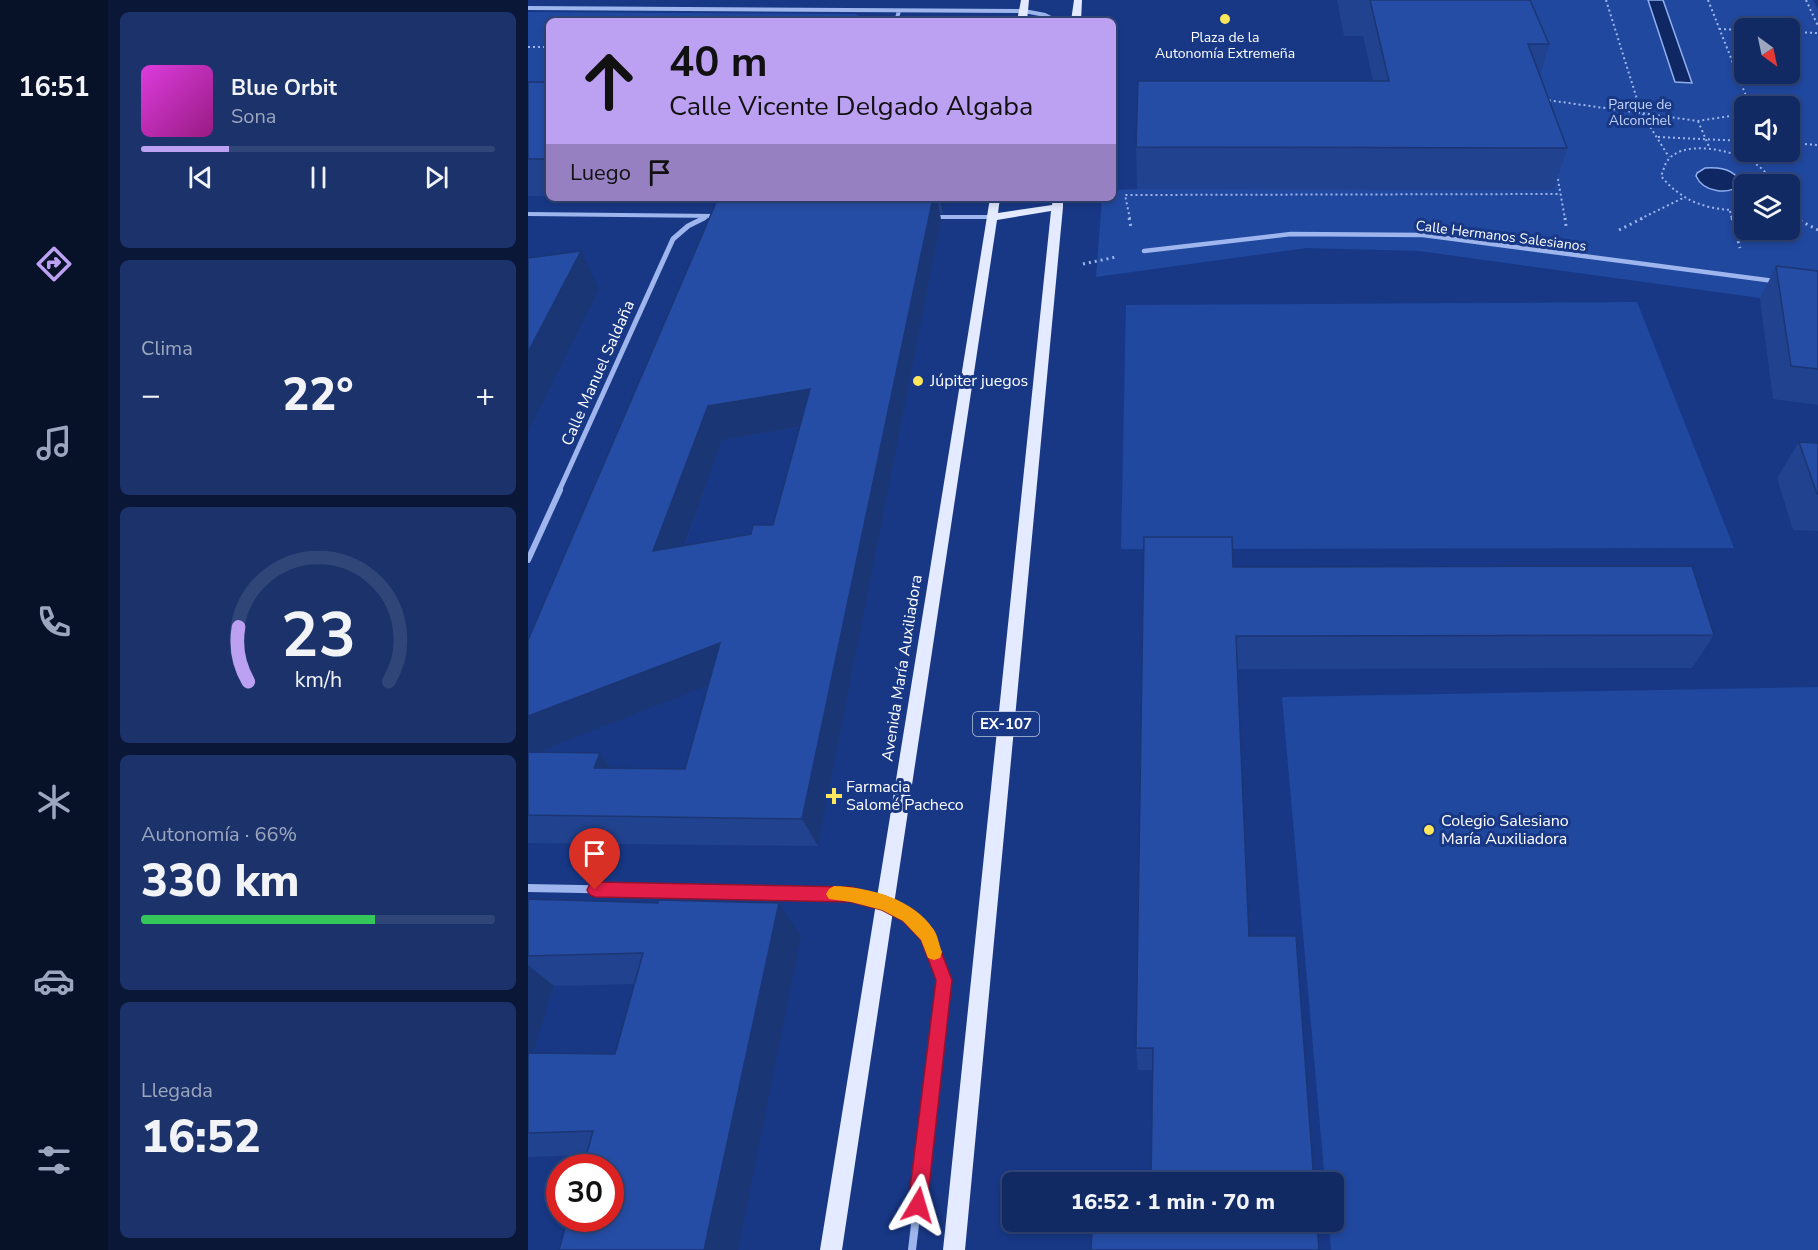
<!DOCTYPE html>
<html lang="es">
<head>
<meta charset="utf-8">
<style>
	:root { --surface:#122a64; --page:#1b326a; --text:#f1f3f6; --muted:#9ca7bf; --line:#314678; --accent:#bca0f2 }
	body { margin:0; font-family:"Nunito Sans",sans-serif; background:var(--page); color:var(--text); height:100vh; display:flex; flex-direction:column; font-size:22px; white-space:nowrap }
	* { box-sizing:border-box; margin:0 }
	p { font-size:20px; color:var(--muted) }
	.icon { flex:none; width:33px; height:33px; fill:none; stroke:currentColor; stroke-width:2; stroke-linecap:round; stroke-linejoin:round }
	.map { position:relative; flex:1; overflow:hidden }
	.panel { display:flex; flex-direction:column; gap:12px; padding:12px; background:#0a1737; width:420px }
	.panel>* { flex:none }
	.hud { position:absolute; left:18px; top:18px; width:570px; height:183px; border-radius:9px; box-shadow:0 3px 9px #0003,0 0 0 2px var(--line); background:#bca0f2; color:#111; overflow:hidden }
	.needle { width:39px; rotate:147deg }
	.fabs { position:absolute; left:1206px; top:18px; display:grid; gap:12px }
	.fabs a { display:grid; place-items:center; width:66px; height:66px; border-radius:9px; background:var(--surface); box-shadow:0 3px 9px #0003,0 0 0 2px var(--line); font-size:30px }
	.speed { position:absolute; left:18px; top:1154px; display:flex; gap:12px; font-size:30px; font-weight:700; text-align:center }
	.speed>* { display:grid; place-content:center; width:78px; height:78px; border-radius:50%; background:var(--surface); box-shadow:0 3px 9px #0003,0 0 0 2px var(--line); line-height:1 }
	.speed .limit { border:9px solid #d22; background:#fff; color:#111 }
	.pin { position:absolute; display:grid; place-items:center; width:51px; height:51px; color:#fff; margin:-62px -26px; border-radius:50% 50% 50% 0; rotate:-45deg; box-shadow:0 0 6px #0007 }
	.pin .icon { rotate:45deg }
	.me { position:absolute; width:66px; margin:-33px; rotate:7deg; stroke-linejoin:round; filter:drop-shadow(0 0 4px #0008) }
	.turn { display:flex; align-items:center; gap:21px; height:126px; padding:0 24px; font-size:27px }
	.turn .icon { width:78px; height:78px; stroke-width:2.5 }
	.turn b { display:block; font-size:42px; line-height:51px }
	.then { display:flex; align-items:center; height:57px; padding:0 24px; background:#0003; gap:12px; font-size:22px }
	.big { font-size:45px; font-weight:800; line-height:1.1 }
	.panel .tile { flex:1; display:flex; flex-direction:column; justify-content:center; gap:9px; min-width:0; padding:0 21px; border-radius:9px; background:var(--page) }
	.panel .dial { align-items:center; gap:0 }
	.dial svg { height:156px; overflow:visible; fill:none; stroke:var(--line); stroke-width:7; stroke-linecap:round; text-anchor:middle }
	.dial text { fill:var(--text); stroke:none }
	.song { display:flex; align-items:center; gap:18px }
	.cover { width:72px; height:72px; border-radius:9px; background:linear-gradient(135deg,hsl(300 70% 55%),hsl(310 70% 35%)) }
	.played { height:6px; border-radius:3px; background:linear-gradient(90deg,var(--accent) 25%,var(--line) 25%) }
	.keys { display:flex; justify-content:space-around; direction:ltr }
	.heat { display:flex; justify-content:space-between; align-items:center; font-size:33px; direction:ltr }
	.charge { height:9px; border-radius:4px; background:linear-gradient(90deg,#34c759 66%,var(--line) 0) }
	.trip { position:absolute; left:474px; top:1172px; width:342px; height:60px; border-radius:9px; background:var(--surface); box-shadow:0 3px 9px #0003,0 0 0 2px var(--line); font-weight:800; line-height:60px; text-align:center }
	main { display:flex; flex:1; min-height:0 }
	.tab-bar { display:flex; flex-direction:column; width:108px; justify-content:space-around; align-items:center; background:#071128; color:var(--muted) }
	.tab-bar .icon { width:42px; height:42px }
	.tab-bar .on { color:var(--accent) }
	.tab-bar b { font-size:27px; color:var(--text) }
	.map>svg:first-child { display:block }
	.green { fill:#20489f; fill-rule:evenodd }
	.water { fill:#0f2863; stroke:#90aff0; stroke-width:1.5 }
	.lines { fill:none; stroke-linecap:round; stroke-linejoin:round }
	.path-far1 { stroke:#9eb6ed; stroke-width:2; stroke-dasharray:2 3; stroke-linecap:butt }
	.path { stroke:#9eb6ed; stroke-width:3; stroke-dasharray:2 4; stroke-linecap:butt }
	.pedestrian { stroke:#9eb6ed; stroke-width:4.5 }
	.minor-far3 { stroke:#9eb6ed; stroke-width:4 }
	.minor-far2 { stroke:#9eb6ed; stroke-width:5 }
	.minor-far1 { stroke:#9eb6ed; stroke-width:6 }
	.minor { stroke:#9eb6ed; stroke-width:8 }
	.primary { fill:#e4eaff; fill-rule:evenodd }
	.wall { fill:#21428e; fill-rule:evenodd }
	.shaded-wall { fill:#1b3674 }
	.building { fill:#264da5; stroke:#1b3674; stroke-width:1.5; fill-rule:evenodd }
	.route { fill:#e11d48; stroke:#92132f; stroke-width:1.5 }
	.slow { fill:#f59e0b }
	.poi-dot { fill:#ffe65a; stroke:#183886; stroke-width:2 }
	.labels { text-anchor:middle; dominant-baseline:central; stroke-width:6; stroke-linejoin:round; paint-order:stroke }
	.far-poi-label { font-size:14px; fill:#fff; stroke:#183886 }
	.far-park-label { font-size:14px; fill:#c3d4fa; stroke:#183886 }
	.far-street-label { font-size:14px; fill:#fff; stroke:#183886 }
	.shield { fill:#183886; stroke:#bac3db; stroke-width:1.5 }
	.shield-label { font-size:15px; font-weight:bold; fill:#fff }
	.street-label { font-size:16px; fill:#fff; stroke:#183886 }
	.poi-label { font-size:16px; fill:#fff; stroke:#183886; text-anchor:start }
</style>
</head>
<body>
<main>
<nav class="tab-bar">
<b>16:51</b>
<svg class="icon on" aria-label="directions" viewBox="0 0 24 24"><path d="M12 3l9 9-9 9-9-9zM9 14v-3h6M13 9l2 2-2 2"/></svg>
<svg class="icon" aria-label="music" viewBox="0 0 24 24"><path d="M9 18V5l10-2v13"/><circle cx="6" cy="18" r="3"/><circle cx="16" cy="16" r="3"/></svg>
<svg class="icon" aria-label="phone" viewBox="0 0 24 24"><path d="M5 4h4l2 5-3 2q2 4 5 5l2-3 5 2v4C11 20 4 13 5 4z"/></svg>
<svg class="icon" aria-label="climate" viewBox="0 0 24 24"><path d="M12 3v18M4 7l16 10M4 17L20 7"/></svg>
<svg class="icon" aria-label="car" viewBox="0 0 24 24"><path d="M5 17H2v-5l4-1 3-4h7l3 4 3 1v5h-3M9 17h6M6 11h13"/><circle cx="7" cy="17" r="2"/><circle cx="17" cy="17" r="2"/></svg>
<svg class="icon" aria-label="filters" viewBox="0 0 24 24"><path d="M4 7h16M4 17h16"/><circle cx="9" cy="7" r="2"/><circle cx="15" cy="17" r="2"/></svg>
</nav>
<section class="panel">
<div class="tile">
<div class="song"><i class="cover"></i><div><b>Blue Orbit</b><p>Sona</p></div></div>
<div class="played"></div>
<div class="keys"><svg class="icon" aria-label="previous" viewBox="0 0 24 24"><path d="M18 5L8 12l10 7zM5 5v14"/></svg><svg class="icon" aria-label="pause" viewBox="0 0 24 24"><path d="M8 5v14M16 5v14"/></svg><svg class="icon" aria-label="next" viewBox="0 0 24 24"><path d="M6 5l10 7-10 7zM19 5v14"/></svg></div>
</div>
<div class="tile"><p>Clima</p>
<div class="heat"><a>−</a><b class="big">22°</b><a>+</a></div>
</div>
<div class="tile dial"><svg viewBox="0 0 100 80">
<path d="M14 69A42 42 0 1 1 86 69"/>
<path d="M14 69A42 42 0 0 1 9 41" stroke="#bca0f2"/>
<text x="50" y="56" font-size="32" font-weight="700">23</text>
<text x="50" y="72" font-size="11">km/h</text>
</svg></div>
<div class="tile"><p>Autonomía · 66%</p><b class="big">330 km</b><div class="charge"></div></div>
<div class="tile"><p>Llegada</p><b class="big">16:52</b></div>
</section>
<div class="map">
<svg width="1290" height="1250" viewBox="0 0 1290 1250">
	<rect width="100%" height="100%" fill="#183886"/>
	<!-- green -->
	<path class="green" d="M896 0H1285L1290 9V306L891 251 778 248 568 277 574 198H585V190L609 189 948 86ZM1216 28H1262V74H1216ZM1216 106H1262V152H1216ZM1216 184H1262V230H1216Z
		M0 12 327 14 340 21H21V83H0Z
		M1109 302 1206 548 593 549 598 305Z
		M1290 687V1250H803L801 1221H806V1182H797L754 697Z"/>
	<!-- water -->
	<path class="water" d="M1120 0H1135L1164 83 1147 82Z
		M1177 168C1191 167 1208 169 1212 184 1201 196 1175 192 1168 176L1169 173Z"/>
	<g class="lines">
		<!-- path-far1 -->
		<path class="path-far1" d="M1078 0 1113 112 1141 157
			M1180 0 1222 106
			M1278 0 1290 26
			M1191 29 1216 30
			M1262 32 1290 33
			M0 47H21
			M1018 97 1019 100 1170 121 1216 114
			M1170 121 1182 149
			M1130 137 1216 141
			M1262 143 1290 145
			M1029 174 1037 219
			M1216 210C1182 211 1155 203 1133 176 1135 172 1136 167 1138 163 1152 138 1204 150 1224 162 1234 167 1240 175 1247 184
			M1202 211 1204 219
			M1262 215 1270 219
			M602 219 597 195 1032 194
			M1112 219 1155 198"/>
		<!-- path -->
		<path class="path" d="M601 218 603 227
			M1037 218 1038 226
			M1204 218 1212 248
			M1267 218 1290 230
			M1091 230 1115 218
			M555 264 588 257"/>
		<!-- pedestrian -->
		<path class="pedestrian" d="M616 251 763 234 895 235 1246 281"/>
		<!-- minor-far3 -->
		<path class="minor-far3" d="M0 8 496 11 517 15 529 21
			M368 21 371 11
			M0 214 188 216
			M406 217H464
			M173 219 178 217"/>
		<!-- minor-far2 -->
		<path class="minor-far2" d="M31 491 145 239 160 226 176 218"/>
		<!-- minor-far1 -->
		<path class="minor-far1" d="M0 560 32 490"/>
		<!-- minor -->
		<path class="minor" d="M0 888 323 894 357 903 380 915 400 935 416 980 384 1250"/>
		<!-- primary -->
		<path class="primary" d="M493 0H501L499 21H489Z
			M546 0H554L553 21H543Z
			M462 198H472L470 213 524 205 525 198H535V207L437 1250H415L523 211 469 220 314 1250H292Z"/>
	</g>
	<!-- wall -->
	<path class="wall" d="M809 0H1002L1021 44 1012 77 1039 148 1026 190 609 189 608 147 845 81 835 36H816Z
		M0 82H21V196H0Z
		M190 198H418L415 213H412L413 221 290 846 0 843V640ZM272 427 245 525 223 534 157 545 194 440ZM180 685 157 769 84 768 72 753 10 752Z
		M1248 266 1290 271V405L1245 399 1232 299Z
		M1271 442 1290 443V531L1265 530 1249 478Z
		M705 567 1186 635 1164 668 709 669 721 936 624 1070H610L608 1048Z
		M0 899 273 936 58 1155 0 1157ZM106 984 87 1054 4 1053 26 986Z"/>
	<!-- shaded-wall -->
	<path class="shaded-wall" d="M405 198H409L413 221 290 846 274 819Z
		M412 198H418L415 213Z
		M53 251 71 289 0 432V352Z
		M282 389 293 423 194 440 143 583 125 551 180 406Z
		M192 643 209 674 0 756V716Z
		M72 753 94 782 66 768Z
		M251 903 273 936 210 1250H176Z
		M0 965 26 986 0 1067Z"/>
	<!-- building -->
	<path class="building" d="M842 0H1002L1021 44H1000L1039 148 608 147 610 81H861Z
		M0 82H21V159H0Z
		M190 198H405L274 819 0 815V752L72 753 66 768 157 769 192 643 0 716V640ZM282 389 245 525H225L223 534 125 551 180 406Z
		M53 251 0 352V258Z
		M1248 266 1290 271V369L1263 366Z
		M1271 442 1290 443V494H1289Z
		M616 537H704L705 567 1164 566 1186 635 708 636 721 936H768L786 1182H623L625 1048H608Z
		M0 899 130 903V900L251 903 176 1250H31L40 1218H82V1167H55L65 1131 0 1133V1053L87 1054 115 953 0 956Z
		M622 1221H789L791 1250H563L564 1229 622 1227Z"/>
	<!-- route -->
	<path class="route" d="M67 882 323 887 357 896 386 910 405 930 424 980 399 1205 396 1212 390 1214 383 1212 380 1205 408 980 393 940 375 921 354 910 323 902 67 897 62 895 59 890 62 884Z"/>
	<!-- slow -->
	<path class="slow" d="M306 886C341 887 386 899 406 930 410 936 411 945 414 952L412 958 406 960 400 958 393 940 375 921 354 910 323 902 301 899 298 894 301 889Z"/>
	<!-- markers -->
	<g class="poi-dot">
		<circle cx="697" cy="19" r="6"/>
		<circle cx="390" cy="381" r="6"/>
		<path d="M303 787h6v6h6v6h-6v6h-6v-6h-6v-6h6z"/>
		<circle cx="901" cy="830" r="6"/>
	</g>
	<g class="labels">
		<!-- far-poi labels -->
		<g class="far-poi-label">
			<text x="697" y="37">Plaza de la<tspan x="697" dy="16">Autonomía Extremeña</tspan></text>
		</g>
		<!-- far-park labels -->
		<g class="far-park-label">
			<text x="1112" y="104">Parque de<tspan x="1112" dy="16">Alconchel</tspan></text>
		</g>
		<!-- far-street labels -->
		<g class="far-street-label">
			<text transform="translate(973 236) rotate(7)">Calle Hermanos Salesianos</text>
		</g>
		<!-- shield labels -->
		<rect class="shield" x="445" y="712" width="66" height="24" rx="4.5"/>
		<g class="shield-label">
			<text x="478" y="724">EX-107</text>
		</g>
		<!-- street labels -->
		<g class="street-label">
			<text transform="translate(70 373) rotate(-66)">Calle Manuel Saldaña</text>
			<text transform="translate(374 668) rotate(-81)">Avenida María Auxiliadora</text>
		</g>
		<!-- poi labels -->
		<g class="poi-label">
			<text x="402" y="381">Júpiter juegos</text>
			<text x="318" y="787">Farmacia<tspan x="318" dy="18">Salomé Pacheco</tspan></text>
			<text x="913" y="821">Colegio Salesiano<tspan x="913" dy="18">María Auxiliadora</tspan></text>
		</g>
	</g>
</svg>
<div class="fabs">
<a><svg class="needle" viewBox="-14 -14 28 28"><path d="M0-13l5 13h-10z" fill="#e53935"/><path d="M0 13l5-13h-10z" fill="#9ca7bf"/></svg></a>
<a><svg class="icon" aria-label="sound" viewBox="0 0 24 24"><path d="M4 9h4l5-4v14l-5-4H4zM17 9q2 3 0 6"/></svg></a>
<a><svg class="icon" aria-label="layers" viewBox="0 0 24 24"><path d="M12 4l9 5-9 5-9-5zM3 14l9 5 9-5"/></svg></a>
</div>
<div class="speed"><div class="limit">30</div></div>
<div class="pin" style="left:67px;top:890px;background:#d93025"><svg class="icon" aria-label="arrive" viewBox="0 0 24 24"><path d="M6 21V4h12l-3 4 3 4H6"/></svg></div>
<svg class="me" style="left:390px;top:1205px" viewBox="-20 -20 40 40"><path d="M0-17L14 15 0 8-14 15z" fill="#e11d48" stroke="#fff" stroke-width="4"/></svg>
<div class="trip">16:52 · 1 min · 70 m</div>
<div class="hud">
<div class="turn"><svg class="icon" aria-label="ahead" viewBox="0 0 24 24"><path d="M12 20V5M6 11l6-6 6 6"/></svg><div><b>40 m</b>Calle Vicente Delgado Algaba</div></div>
<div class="then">Luego<svg class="icon" aria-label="arrive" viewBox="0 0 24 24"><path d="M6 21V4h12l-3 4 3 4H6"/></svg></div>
</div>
</div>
</main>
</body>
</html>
